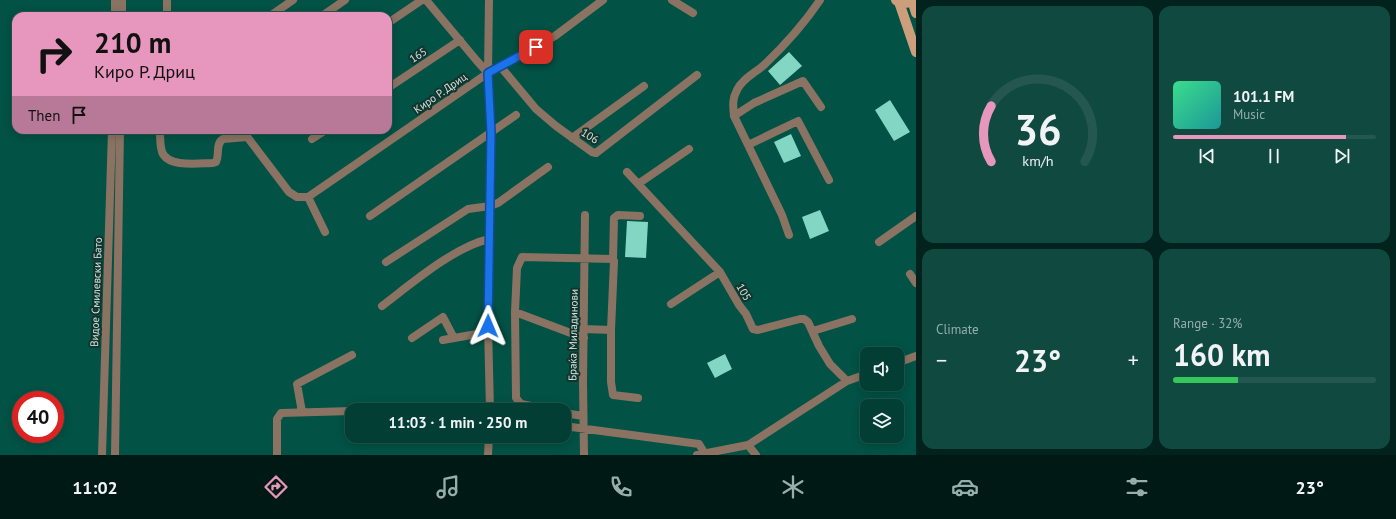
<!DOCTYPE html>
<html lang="en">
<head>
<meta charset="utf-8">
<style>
	:root { --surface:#023e34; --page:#104940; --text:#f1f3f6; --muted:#96aeac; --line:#23574f; --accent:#e797bd }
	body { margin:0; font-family:"PT Sans",sans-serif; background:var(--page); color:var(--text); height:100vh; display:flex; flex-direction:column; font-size:15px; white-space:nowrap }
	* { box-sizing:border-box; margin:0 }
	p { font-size:13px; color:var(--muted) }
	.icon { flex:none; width:22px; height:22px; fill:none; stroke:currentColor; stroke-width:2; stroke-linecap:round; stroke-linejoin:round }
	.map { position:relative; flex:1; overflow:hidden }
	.panel { display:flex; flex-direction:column; gap:6px; padding:6px; background:#01221d; width:480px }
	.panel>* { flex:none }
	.banner { position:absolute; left:12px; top:12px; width:380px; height:122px; border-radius:12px; box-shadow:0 2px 10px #0003,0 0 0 1px var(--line); background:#e797bd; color:#111; overflow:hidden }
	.buttons { position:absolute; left:860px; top:347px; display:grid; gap:8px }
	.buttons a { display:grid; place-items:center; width:44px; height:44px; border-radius:8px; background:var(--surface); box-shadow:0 2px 10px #0003,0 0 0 1px var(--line); font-size:20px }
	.speed { position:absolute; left:12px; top:391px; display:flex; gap:8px; font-size:20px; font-weight:700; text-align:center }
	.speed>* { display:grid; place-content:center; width:52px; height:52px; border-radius:50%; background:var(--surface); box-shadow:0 2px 10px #0003,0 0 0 1px var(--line); line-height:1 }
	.speed .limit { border:6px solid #d22; background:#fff; color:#111 }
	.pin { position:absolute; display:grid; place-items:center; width:34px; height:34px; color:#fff; margin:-17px; border-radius:8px; box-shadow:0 2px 6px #0006 }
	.me { position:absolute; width:44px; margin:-22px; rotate:1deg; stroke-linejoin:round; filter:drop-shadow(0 0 3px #0008) }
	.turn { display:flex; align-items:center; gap:14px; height:84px; padding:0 16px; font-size:18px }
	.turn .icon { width:52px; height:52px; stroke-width:2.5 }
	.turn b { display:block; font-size:28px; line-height:34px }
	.then { display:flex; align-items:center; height:38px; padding:0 16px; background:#0003; gap:8px; font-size:15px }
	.big { font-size:30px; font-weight:600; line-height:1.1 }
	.panel .widget { flex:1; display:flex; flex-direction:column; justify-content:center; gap:6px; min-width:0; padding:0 14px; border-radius:12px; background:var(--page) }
	.panel .dial { align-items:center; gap:0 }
	.dial svg { height:104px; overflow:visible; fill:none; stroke:var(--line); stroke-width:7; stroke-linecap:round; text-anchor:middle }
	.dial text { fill:var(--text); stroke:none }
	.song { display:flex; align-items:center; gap:12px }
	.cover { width:48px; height:48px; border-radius:6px; background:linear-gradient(135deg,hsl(150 70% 55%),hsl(180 70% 35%)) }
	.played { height:4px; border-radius:2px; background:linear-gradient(90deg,var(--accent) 85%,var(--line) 85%) }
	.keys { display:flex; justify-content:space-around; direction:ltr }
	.heat { display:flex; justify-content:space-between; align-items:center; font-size:22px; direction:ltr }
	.charge { height:6px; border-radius:3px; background:linear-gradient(90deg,#34c759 32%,var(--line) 0) }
	.panel .tiles { flex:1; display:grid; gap:6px; grid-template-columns:repeat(2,1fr) }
	.trip { position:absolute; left:345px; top:403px; width:226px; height:40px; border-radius:12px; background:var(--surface); box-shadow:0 2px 10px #0003,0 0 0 1px var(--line); font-weight:600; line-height:40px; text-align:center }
	.menu { display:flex; height:64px; justify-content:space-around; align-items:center; background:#011915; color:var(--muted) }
	.menu .icon { width:28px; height:28px }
	.menu .current { color:var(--accent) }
	.menu b { font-size:18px; color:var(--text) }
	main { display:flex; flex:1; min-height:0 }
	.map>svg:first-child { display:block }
	.building { fill:#83d6c3 }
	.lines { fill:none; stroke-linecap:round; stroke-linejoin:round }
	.minor { stroke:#8a7362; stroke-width:8 }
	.major { stroke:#cc9e7b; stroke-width:10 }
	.route-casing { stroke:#114b97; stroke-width:10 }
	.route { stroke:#1a73e8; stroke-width:7 }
	.labels { text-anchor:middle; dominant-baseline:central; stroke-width:4; stroke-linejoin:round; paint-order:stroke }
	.street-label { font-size:11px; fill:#c7e8df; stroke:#16322c }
</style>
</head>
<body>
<main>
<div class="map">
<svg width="916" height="455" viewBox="0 0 916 455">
	<rect width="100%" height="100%" fill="#025245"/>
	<!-- building -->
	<path class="building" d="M789 52 802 66 780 85 768 71Z
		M890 100 910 132 894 141 875 110Z
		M791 134 801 156 784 163 774 142Z
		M820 210 829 231 810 239 802 217Z
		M627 221 648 222 646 258 625 257Z
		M725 354 732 369 715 378 707 363Z"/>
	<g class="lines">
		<!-- minor -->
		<path class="minor" d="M426 0 477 61 488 73
			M489 0 488 73 491 133 488 326 490 410
			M672 0 693 13
			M115 16V0
			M122 16V0
			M167 16V0
			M270 16 293 0
			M322 16 345 0
			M388 23 422 0
			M500 66 536 109 556 126 592 152 596 153 697 75
			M388 88 460 40
			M734 116 754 103 803 81 821 107
			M160 130C160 137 160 146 162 152 168 168 200 163 213 163L216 162C220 154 215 144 223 139L247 137
			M242 130 289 192 297 197H308L488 73 555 36 603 0
			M572 138 644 86
			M312 139 326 130
			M748 145 798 121 829 180
			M627 172 720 272 739 305 746 314 753 329 758 330 800 319H804L808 322 819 346 830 364 847 381
			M638 184 689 149
			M308 197 325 232
			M370 216 516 115
			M789 235 782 215 734 116C733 106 732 99 737 90 742 79 755 73 764 65 785 45 804 24 820 0
			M879 242 916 216
			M613 259 614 218 618 215 640 216
			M386 262 468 209 490 206 498 203 548 167
			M910 274 916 283
			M671 304 720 272
			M382 306C411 284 454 247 489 239
			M515 312 517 268 522 257 613 259 614 261 611 330V382L613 395 638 398
			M584 329 611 330
			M813 331 852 319
			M412 338 443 317 454 338
			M443 340 488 332
			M897 363 916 356
			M551 410 521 404 516 398 515 312 584 338
			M302 412 297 384 352 355
			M564 413 583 416
			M564 426 699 444 705 454
			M748 445 756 455
			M102 455 112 130
			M115 455 120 130
			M277 455V419L281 413 352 411
			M488 455 489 436
			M584 455 583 381 585 215
			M697 455 748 445 847 381 867 374"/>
		<!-- major -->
		<path class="major" d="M896 0C902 4 907 4 913 0
			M912 0 916 13
			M899 2 916 52"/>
	</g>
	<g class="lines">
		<defs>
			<path id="route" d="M488 326 491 133 488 73 536 47"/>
		</defs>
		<!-- route casing -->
		<use href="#route" class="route-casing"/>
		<!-- route -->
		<use href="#route" class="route"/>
	</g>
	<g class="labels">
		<!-- street labels -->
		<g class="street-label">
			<text transform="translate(418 55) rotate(-34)">165</text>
			<text transform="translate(440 93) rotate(-35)">Киро Р. Дриц</text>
			<text transform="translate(590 136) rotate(32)">106</text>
			<text transform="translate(96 292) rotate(-88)">Видое Смилевски Бато</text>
			<text transform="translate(744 292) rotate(60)">105</text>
			<text transform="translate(573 335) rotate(-89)">Браќа Миладинови</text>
		</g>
	</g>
</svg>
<div class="buttons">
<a><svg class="icon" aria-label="sound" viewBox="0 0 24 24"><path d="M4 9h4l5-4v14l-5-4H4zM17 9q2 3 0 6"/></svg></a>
<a><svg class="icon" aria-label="layers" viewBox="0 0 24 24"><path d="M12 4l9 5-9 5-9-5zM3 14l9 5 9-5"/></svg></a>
</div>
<div class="speed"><div class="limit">40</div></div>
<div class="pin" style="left:536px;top:47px;background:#d93025"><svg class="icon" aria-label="arrive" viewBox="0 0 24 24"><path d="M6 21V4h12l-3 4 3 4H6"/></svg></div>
<svg class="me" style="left:488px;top:326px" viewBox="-20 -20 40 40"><path d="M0-17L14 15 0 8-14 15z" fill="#1a73e8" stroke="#fff" stroke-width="4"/></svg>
<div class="trip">11:03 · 1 min · 250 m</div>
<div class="banner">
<div class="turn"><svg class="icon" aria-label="right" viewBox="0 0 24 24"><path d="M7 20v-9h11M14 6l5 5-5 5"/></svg><div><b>210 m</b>Киро Р. Дриц</div></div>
<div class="then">Then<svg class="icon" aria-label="arrive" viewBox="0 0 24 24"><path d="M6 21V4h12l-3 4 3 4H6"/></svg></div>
</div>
</div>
<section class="panel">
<div class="tiles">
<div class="widget dial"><svg viewBox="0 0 100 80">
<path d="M14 69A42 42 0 1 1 86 69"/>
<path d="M14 69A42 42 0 0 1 14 26" stroke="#e797bd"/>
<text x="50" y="56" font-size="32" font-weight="700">36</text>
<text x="50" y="72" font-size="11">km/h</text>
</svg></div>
<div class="widget">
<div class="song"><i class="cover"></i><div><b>101.1 FM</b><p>Music</p></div></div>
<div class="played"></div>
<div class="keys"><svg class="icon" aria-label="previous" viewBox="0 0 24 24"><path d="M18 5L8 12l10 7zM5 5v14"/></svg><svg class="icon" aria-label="pause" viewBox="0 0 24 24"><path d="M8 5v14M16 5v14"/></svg><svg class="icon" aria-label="next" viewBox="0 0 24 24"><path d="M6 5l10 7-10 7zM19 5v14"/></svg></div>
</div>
<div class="widget"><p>Climate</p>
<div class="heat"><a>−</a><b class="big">23°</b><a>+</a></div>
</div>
<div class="widget"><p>Range · 32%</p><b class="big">160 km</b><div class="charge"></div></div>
</div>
</section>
</main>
<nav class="menu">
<b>11:02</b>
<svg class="icon current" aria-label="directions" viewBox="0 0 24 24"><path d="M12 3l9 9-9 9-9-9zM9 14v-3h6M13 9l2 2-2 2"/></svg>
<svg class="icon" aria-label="music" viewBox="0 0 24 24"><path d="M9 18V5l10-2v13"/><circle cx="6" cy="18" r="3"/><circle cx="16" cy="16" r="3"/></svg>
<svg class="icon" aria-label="phone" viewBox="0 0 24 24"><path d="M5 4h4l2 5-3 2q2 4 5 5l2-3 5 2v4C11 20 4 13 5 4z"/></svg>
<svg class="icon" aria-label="climate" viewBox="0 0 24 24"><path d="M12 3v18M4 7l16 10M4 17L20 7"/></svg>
<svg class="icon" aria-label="car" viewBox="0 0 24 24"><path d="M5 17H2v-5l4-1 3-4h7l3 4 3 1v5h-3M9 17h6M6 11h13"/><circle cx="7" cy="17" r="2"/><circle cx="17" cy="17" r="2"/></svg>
<svg class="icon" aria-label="filters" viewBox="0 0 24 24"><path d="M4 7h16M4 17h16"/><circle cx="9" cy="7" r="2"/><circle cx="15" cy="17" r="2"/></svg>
<b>23°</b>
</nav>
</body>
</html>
